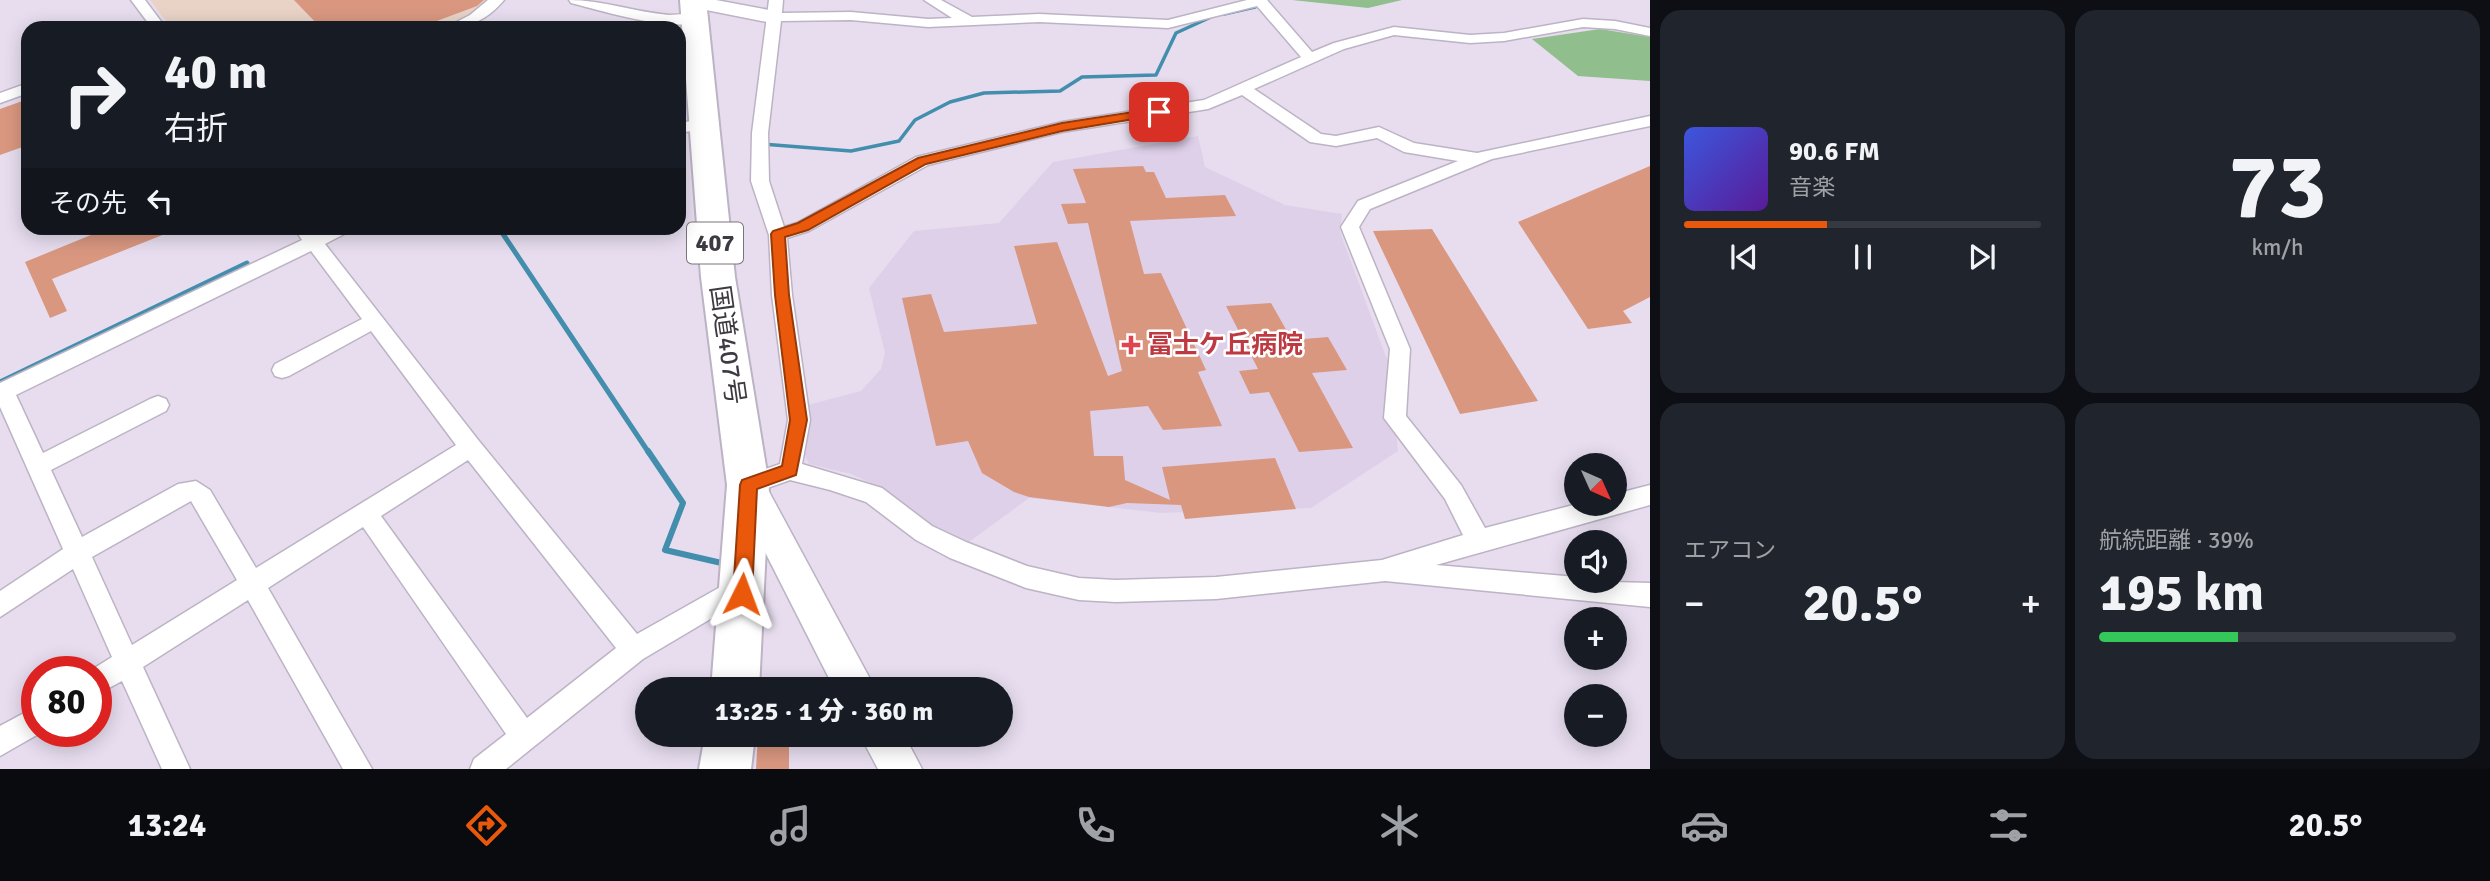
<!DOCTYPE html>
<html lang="ja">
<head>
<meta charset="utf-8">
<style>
	:root { --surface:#171b24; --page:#20242c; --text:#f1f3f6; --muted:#9ea1a6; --line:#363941; --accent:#ea580c }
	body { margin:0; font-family:Signika,"Noto Sans JP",sans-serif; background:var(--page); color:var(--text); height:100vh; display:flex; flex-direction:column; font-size:26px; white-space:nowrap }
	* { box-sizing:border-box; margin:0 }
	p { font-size:23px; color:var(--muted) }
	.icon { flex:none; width:38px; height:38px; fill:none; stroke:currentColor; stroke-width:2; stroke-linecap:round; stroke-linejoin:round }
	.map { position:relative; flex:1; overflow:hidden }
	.panel { display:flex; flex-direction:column; gap:10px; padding:10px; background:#0d0f14; width:840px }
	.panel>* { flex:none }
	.guide { position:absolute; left:21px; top:21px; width:665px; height:214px; border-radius:21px; box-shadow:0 4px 18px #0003; background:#171b24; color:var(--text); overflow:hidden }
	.needle { width:46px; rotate:135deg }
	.fabs { position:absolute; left:1564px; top:453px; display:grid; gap:14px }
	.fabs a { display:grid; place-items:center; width:63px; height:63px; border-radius:50%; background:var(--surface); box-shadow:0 4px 18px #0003; font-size:35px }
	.speed { position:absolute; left:21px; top:656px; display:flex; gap:14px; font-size:35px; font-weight:700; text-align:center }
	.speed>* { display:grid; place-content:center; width:91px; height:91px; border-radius:50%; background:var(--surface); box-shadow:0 4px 18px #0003; line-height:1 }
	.speed .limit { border:10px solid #d22; background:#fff; color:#111 }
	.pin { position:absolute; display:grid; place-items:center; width:60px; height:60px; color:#fff; margin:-30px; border-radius:14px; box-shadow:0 4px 10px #0006 }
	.me { position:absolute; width:77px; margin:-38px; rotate:3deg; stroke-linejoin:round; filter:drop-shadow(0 0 5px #0008) }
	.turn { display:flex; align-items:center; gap:24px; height:147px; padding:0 28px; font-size:32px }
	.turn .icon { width:91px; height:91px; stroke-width:2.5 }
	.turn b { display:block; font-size:49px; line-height:60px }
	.then { display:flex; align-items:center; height:66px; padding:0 28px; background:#0003; gap:14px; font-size:26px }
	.big { font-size:52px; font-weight:800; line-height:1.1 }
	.panel .tile { flex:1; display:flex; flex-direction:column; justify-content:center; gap:10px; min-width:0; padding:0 24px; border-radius:21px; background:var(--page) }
	.panel .dial { align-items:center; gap:0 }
	.dial b { font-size:91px; line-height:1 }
	.song { display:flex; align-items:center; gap:21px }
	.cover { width:84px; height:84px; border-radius:10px; background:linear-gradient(135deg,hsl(230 70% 55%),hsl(270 70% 35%)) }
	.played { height:7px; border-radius:4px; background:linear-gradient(90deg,var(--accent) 40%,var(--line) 40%) }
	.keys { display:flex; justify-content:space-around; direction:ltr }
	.heat { display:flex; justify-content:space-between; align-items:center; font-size:38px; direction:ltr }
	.charge { height:10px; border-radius:5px; background:linear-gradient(90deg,#34c759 39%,var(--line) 0) }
	.panel .tiles { flex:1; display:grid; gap:10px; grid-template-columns:repeat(2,1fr) }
	.trip { position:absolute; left:635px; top:677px; width:378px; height:70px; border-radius:35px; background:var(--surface); box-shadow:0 4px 18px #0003; font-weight:800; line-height:70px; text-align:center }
	.tab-bar { display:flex; height:112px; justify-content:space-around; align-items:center; background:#090b0e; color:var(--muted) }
	.tab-bar .icon { width:49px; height:49px }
	.tab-bar .on { color:var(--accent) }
	.tab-bar b { font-size:32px; color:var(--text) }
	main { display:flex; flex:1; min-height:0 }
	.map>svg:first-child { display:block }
	.built { fill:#ded0e9 }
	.education { fill:#e9d3c7 }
	.forest { fill:#90bf8d }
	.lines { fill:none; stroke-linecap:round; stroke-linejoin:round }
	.stream-far2 { stroke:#438eac; stroke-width:3.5 }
	.stream-far1 { stroke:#438eac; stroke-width:5 }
	.stream { stroke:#438eac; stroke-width:6 }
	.building { fill:#d99780 }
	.street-casing { stroke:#bcb3c4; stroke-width:3 }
	.secondary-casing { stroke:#bcb3c4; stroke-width:3 }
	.highway-casing { stroke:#bcb3c4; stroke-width:4 }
	.street { fill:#fff; fill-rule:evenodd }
	.secondary { fill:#fff; fill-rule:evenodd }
	.highway { fill:#fff; fill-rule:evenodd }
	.route { fill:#ea580c; stroke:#983908; stroke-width:2 }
	.health-dot { fill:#e0444e; stroke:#fff; stroke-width:2.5 }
	.labels { text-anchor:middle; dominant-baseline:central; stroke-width:5; stroke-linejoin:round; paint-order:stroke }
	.shield { fill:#fff; stroke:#78757a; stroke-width:2 }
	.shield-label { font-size:24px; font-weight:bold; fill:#3e3a41 }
	.street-label { font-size:26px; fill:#3e3a41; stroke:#fff }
	.health-label { font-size:26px; font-weight:bold; fill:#be3a42; stroke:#fff; text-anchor:start }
</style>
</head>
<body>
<main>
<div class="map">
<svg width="1650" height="769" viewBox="0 0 1650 769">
	<rect width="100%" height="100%" fill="#e7ddef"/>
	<!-- built -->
	<path class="built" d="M1198 136 1205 167 1285 205 1342 214 1340 232 1389 365 1398 451 1311 508 1161 513 1029 498 958 550 881 488 851 474 809 464 803 451 805 438 810 430 808 405 861 391 881 369 885 353 869 288 914 231 999 223 1053 162Z"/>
	<!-- education -->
	<path class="education" d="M150 0H490L472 17 442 28H171Z"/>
	<!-- forest -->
	<path class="forest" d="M1292 0H1402L1368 8Z
		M1600 29 1650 37V81L1578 76 1532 39Z"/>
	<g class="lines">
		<!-- stream-far2 -->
		<path class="stream-far2" d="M1224 14 1255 7
			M761 144 851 151 899 141 915 120 950 102 984 93 1060 91 1082 77 1156 75 1176 33 1211 17"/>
		<!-- stream-far1 -->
		<path class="stream-far1" d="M499 228 649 453
			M0 382 247 263"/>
		<!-- stream -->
		<path class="stream" d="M648 451 683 503 665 550 726 564"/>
	</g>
	<!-- building -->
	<path class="building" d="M294 0H484L477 6 418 28H321Z
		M28 99V145L0 155V109Z
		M1143 166 1146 172H1154L1166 198 1225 195 1236 216 1130 221 1144 274 1161 273 1206 370 1198 372 1222 426 1163 430 1148 406 1090 411 1094 456H1123L1125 480 1170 500 1162 467 1275 458 1296 509 1185 519 1181 505 1127 503 1109 507 1029 497 1014 492 982 473 968 441 936 446 902 298 931 294 944 332 1037 324 1014 246 1057 242 1108 376 1122 371 1088 223 1068 224 1061 204 1086 203 1073 169Z
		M1650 166V297L1623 311 1632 323 1588 329 1518 222Z
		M108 228H180L52 279 67 311 50 318 25 262Z
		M1432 229 1538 401 1460 414 1373 231Z
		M1271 303 1292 340 1328 337 1347 370 1312 373 1353 448 1299 452 1269 392 1250 394 1239 371 1258 369 1226 306Z
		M758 735H789V769H756Z"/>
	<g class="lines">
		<defs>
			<path id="street" d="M131 0H145L166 28H152Z
				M488 0H504C488 19 470 28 445 28L470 15Z
				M569 0C603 0 635 12 669 15 680 15 693 12 701 19 682 36 596 9 571 3Z
				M769 0H783L782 13 851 12 928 19 952 18 924 0H941L972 17 1039 14 1168 20 1247 0H1267L1312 52 1334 43 1394 27 1470 35 1504 33 1583 19 1615 21 1650 28V36L1615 29 1583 27 1504 41 1470 43 1394 35 1344 49 1254 89 1321 134 1336 136 1379 127 1414 143 1477 153 1650 116V126L1492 159 1370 209 1359 227 1410 349 1406 416 1461 485 1485 528 1577 504H1615V494L1650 485V505L1436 565 1577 577V581L1650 583V607L1385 581 1216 599 1116 602 1079 600 1026 588 950 558 916 540 866 502 830 490 790 480 748 495 740 492 737 485 740 478 780 464 788 420 772 295 769 235 751 181 752 133ZM1257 6 1301 57 1204 100 1062 122 916 157 797 223 784 227 769 181 768 133 781 21 851 20 928 27 1039 22 1168 28ZM1242 95 1310 142 1336 146 1377 138 1404 152 1458 161 1358 201 1341 227 1390 349 1384 418 1445 499 1463 535 1382 560 1216 577 1116 580 1079 578 1027 566 966 542 932 526 882 488 802 464 810 420 792 295 787 238 809 231 928 165 1062 132 1208 109Z
				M28 83V93L0 103V93Z
				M704 119 712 124 710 128 679 133V123Z
				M294 228H312L317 233 327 228H351L348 232 325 244 479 441 637 634 731 581 751 586 754 594 751 602 734 605 643 659 506 769H470L474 759 506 734 363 527 268 588 372 769H343L248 600 143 667 190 769H162L122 681 96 695V672H88L112 657 73 569 0 617V591L63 549 0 407V383L302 240ZM311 251 362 319 275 364 272 370 275 376 282 378 289 376 371 331 456 445 256 568 210 490 196 481 178 484 82 537 51 470 166 411 169 405 166 399 158 396 150 399 43 453 16 395ZM468 460 616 648 527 718 381 516ZM191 501 237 580 132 645 92 557Z
				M37 706V732H42L0 756V726Z"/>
			<path id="secondary" d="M684 0H716L780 12 783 17 780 22 772 23 686 6Z
				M748 470 760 475 876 690H835L731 485 736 475Z
				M860 735H904L922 769H878Z"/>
			<path id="highway" d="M680 0H706L735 277 769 485 759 690H711L727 485 701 277Z
				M705 735H755L751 769H699Z"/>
		</defs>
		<!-- street casing -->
		<use href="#street" class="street-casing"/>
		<!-- secondary casing -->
		<use href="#secondary" class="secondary-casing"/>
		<!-- highway casing -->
		<use href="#highway" class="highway-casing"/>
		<!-- street -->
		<use href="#street" class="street"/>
		<!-- secondary -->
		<use href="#secondary" class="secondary"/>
		<!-- highway -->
		<use href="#highway" class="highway"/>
	</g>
	<!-- route -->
	<path class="route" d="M1159 108 1165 112 1164 114 1062 131 926 164 808 230 785 237 789 295 807 420 796 475 757 489 752 594 749 600 742 603 736 600 733 594 740 485 742 480 782 466 790 420 775 295 771 234 773 231 798 223 918 158 1062 123Z"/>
	<!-- markers -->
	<path class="health-dot" d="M1127.5 334.5h7v7h7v7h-7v7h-7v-7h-7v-7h7z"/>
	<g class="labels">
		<!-- shield labels -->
		<rect class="shield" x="687" y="222.5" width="56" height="41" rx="5"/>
		<g class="shield-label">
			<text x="715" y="243">407</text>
		</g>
		<!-- street labels -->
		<g class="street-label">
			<text transform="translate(727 345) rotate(82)">国道407号</text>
		</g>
		<!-- health labels -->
		<g class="health-label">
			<text x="1147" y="345">冨士ケ丘病院</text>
		</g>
	</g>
</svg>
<div class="fabs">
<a><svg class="needle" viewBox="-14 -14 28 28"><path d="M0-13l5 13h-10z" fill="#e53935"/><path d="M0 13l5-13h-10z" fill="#9ea1a6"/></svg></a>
<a><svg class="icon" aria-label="sound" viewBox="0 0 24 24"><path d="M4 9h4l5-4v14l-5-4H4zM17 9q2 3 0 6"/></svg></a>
<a>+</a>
<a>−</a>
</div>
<div class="speed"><div class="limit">80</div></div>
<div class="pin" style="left:1159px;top:112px;background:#d93025"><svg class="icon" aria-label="arrive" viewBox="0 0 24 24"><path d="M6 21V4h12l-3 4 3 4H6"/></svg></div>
<svg class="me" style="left:742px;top:594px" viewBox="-20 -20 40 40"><path d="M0-17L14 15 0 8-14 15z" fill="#ea580c" stroke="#fff" stroke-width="4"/></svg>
<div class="trip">13:25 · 1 分 · 360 m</div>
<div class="guide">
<div class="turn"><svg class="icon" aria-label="right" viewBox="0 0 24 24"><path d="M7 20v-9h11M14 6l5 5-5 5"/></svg><div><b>40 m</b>右折</div></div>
<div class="then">その先<svg class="icon" aria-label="left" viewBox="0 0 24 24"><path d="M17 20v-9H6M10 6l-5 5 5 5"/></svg></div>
</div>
</div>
<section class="panel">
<div class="tiles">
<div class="tile">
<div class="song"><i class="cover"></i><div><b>90.6 FM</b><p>音楽</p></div></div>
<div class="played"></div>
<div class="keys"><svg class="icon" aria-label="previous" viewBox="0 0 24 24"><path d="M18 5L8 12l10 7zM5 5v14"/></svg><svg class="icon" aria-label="pause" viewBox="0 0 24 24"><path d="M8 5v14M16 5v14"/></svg><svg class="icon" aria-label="next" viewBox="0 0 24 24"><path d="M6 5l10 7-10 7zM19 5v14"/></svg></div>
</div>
<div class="tile dial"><b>73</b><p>km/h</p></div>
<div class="tile"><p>エアコン</p>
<div class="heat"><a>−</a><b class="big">20.5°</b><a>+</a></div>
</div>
<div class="tile"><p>航続距離 · 39%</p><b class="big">195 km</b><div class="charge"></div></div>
</div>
</section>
</main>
<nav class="tab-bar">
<b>13:24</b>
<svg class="icon on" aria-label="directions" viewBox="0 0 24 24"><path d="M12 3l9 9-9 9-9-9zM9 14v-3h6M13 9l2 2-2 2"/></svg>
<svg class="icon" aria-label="music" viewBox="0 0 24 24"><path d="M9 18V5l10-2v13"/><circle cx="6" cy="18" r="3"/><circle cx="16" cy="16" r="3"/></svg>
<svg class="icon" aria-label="phone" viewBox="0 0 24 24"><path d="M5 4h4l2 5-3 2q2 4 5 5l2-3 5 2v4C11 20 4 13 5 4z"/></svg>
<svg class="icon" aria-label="climate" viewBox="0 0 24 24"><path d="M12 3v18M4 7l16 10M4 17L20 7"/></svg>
<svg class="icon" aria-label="car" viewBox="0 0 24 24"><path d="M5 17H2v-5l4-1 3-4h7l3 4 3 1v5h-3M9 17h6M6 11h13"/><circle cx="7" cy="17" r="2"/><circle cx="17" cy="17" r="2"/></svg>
<svg class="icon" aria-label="filters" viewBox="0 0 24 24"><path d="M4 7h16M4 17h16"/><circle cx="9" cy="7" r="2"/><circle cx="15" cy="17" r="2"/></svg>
<b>20.5°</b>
</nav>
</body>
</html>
